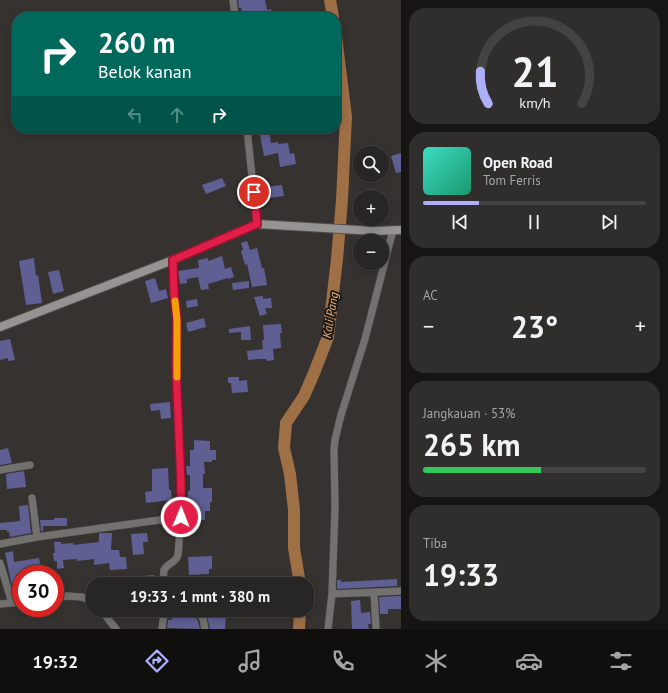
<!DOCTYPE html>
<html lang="id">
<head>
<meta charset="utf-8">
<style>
	:root { --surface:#282624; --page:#302e2c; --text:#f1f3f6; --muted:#a5a5a6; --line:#444341; --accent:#adaffb }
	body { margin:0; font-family:"PT Sans",sans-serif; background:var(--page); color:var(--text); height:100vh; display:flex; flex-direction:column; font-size:15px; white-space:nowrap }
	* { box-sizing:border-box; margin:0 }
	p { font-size:13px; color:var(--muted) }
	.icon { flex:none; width:22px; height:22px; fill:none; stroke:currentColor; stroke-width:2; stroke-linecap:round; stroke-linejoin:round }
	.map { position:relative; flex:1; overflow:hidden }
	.drawer { display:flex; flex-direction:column; gap:8px; padding:8px; background:#161514; width:267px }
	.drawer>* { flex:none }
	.hud { position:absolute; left:12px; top:12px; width:329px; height:122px; border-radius:16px; box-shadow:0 2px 10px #0003,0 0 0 1px var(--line); background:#00695c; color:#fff; overflow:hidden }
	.controls { position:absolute; left:353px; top:146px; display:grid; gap:8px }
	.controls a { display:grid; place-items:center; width:36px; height:36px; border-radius:50%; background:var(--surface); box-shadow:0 2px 10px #0003,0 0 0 1px var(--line); font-size:20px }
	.speed { position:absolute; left:12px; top:565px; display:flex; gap:8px; font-size:20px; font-weight:700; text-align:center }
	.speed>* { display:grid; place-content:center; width:52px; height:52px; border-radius:50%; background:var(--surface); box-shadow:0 2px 10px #0003,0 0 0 1px var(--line); line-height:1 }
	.speed .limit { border:6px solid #d22; background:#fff; color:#111 }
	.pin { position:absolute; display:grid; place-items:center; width:34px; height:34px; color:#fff; margin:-17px; border:2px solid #fff; border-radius:50%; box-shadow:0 1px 4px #0007 }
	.me { position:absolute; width:44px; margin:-22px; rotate:1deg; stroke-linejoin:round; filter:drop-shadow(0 0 3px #0008) }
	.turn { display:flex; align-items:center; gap:14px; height:84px; padding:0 20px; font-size:18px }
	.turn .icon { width:52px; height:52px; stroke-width:2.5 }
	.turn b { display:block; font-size:28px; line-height:34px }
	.lanes { display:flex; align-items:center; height:38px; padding:0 20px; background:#0003; justify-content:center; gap:20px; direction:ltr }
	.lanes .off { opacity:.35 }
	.big { font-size:30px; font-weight:800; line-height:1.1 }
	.drawer .tile { flex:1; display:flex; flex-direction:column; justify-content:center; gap:6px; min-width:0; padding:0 14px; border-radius:16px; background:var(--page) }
	.drawer .dial { align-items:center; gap:0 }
	.dial svg { height:104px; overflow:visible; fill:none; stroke:var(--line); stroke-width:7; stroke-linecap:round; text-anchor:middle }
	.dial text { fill:var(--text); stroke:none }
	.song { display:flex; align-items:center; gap:12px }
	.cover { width:48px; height:48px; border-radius:6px; background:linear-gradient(135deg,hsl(170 70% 55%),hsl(160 70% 35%)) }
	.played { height:4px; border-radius:2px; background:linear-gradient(90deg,var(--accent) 25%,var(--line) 25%) }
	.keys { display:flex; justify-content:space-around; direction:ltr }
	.heat { display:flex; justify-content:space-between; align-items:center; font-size:22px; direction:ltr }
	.charge { height:6px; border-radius:3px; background:linear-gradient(90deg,#34c759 53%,var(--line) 0) }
	.trip { position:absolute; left:86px; top:577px; width:228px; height:40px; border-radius:16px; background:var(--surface); box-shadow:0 2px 10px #0003,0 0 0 1px var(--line); font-weight:800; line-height:40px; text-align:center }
	.dock { display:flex; height:64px; justify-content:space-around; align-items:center; background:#100f0e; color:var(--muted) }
	.dock .icon { width:28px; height:28px }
	.dock .selected { color:var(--accent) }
	.dock b { font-size:18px; color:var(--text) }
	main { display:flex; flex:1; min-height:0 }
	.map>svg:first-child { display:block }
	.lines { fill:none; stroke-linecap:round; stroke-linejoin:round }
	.river { stroke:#9f6f46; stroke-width:12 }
	.building { fill:#5f5f94 }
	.street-casing { stroke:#524f4d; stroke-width:8 }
	.secondary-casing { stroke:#524f4d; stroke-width:10 }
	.street { stroke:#727170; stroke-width:7 }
	.secondary { stroke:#969492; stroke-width:8 }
	.route-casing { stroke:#92132f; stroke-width:10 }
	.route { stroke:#e11d48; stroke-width:7 }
	.slow { stroke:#f59e0b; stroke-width:7 }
	.labels { text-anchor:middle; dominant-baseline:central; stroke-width:4; stroke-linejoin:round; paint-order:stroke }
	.water-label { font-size:12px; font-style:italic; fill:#fcb378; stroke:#1b1a19 }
</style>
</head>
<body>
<main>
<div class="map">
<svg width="401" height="629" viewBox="0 0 401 629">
	<rect width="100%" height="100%" fill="#353230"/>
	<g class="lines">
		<!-- river -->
		<path class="river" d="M330 0 333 17
			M300 584 294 548V510L290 474 284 448 286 423 304 396 314 373 328 337 337 259 342 200 346 117 336 36
			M299 629 300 610"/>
	</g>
	<!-- building -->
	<path class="building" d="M238 0H265L267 10 271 9 273 17H243L241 8H239Z
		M221 11 222 17H204V14Z
		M258 129H269L271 143 278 142V144L288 143 290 154 294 153 296 164 280 167 278 153 264 156 260 135H259Z
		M401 153V172L396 173 391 156Z
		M222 178 226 186 206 194 202 185Z
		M282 185 284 196 268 198 266 187Z
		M247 241 250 250 257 248 262 268H264L267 285 252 287 247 264 245 265 241 251 243 250 241 243Z
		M222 256 225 269 231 267 234 277 228 279V278L208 284 209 289 201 290 198 277 187 279V283L180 284 178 271 199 268 198 260 208 258V261Z
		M34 258 36 276 38 275 42 303 26 305 19 261Z
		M59 270 64 291 53 294 48 272Z
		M155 278 159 291 166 289 168 298 151 303 145 281Z
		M249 281V288L233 290 232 283Z
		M263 296V299L271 298 272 308H265L267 314 260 316 254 297Z
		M197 299 198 306 187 308 186 301Z
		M204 318 206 327 188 332 186 323Z
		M281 324 282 333H280L281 348 273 349 274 360 267 361 266 359H260L248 360 247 351 263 349 262 340H264L263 325Z
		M250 326 251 340H241V332L229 333V329Z
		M10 339 15 360 8 361V358L0 360V341Z
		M228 377H239V381L247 380 248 392 232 393 231 383H228Z
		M170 402 171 418 161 419 160 410 151 411 150 404Z
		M194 440 210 441V450H216V460H212V462H204L205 474H203V488H212V502H210V511H205V520L189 519V514H186V503H188V491H190V475H187L186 466H190V450H194Z
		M8 448 12 463 0 465V450Z
		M168 468 169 490H171L172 500 146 503 145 492 152 491V469Z
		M24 471 26 487 7 489 6 474Z
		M28 505 31 533 10 537 9 532H7V530H0V523L20 521 19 506Z
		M54 518H67V526H43V531H41L40 520H54Z
		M99 533H112L111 550H119L120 557H126L127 569 110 570 109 563 94 565V559L77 561V559L63 560 64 568 57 569V561H54L53 553H55L54 542H61V544L73 543V545L99 542Z
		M147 533 148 542H143L144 554 133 555 131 534Z
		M13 551 14 562 39 558 42 574H16L18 585 12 586 5 553Z
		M212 556V569H209V574L189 575 188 557Z
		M154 575V584H143V576Z
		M397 579V586L337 589V580H341V582Z
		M401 596V609H388V614H380L379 597Z
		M360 600 361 613 370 612 371 624H368L369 629H352L351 601Z
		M209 613H217V615L226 616 225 629H210L207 616H209Z
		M172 614 190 616 196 618 198 621 200 629 167 628 168 620H172Z"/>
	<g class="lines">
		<defs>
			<path id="street" d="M233 0 235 17
				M247 129 257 224
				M0 470 30 465
				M32 498 37 537
				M0 544 37 537 181 517
				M0 563 12 603
				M164 584C164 580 163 574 164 570 167 563 176 563 178 555L181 517V484L176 367 177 320 174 293 173 260
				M374 593 376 629
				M332 594 401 591
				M55 598 67 596 82 597 93 602
				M0 604 21 602
				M101 610 116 629
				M175 610C183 611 200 610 203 619 204 622 204 626 205 629
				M162 629 164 610
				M328 629 332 594 335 508 334 449 335 440 341 415 365 339 393 230"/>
			<path id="secondary" d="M0 327 173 260 257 224 375 231 401 230"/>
		</defs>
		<!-- street casing -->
		<use href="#street" class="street-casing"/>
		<!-- secondary casing -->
		<use href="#secondary" class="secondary-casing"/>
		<!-- street -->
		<use href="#street" class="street"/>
		<!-- secondary -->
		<use href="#secondary" class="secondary"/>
	</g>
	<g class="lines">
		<defs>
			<path id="route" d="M181 517V484L176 367 177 320 174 293 173 260 257 224 254 192"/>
		</defs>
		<!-- route casing -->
		<use href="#route" class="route-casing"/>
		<!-- route -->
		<use href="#route" class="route"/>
		<!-- slow -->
		<path class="slow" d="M175 301 177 320V377"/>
	</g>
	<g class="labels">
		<!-- water labels -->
		<g class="water-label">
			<text transform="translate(330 315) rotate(-81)">Kali Pang</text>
		</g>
	</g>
</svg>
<div class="controls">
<a><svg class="icon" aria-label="search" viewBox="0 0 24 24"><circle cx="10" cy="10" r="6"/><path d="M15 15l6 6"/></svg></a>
<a>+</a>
<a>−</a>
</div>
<div class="speed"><div class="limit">30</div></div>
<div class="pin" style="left:254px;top:192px;background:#d93025"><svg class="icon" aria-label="arrive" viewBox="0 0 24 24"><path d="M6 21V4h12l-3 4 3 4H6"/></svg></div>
<svg class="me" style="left:181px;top:517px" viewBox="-20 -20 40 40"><circle r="17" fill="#e11d48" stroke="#fff" stroke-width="3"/><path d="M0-11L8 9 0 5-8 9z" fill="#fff"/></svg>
<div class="trip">19:33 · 1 mnt · 380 m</div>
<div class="hud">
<div class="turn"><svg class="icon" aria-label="right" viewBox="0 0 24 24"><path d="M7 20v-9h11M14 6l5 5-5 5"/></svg><div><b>260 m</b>Belok kanan</div></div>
<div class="lanes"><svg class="icon off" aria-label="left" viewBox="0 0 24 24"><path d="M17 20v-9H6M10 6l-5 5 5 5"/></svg><svg class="icon off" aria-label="ahead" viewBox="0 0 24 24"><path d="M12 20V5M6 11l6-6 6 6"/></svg><svg class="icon" aria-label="right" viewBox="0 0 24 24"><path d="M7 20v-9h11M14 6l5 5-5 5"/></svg></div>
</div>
</div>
<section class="drawer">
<div class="tile dial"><svg viewBox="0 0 100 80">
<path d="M14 69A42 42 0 1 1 86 69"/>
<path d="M14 69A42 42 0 0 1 8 44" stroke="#adaffb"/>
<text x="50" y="56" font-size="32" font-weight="700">21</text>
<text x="50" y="72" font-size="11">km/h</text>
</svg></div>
<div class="tile">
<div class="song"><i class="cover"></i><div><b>Open Road</b><p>Tom Ferris</p></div></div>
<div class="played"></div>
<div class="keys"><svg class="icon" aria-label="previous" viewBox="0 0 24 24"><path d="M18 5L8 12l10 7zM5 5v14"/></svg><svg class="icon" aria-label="pause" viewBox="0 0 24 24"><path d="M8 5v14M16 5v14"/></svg><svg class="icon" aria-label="next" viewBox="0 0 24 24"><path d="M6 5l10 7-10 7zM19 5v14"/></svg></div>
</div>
<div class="tile"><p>AC</p>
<div class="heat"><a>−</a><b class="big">23°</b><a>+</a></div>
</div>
<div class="tile"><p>Jangkauan · 53%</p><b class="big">265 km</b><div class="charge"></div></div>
<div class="tile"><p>Tiba</p><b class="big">19:33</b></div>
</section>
</main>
<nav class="dock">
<b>19:32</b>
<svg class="icon selected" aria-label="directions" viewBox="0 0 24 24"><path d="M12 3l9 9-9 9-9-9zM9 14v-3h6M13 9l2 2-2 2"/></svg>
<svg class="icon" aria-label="music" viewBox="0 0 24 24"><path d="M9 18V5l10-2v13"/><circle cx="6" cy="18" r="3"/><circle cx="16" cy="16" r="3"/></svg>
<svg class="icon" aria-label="phone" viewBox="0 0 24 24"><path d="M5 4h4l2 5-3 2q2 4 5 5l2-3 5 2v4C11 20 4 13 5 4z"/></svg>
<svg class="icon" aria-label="climate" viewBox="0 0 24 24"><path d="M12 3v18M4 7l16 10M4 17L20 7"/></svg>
<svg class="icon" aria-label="car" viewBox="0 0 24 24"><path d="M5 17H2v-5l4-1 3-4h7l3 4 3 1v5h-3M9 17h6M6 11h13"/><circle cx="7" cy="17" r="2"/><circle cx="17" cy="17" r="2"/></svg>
<svg class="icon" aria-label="filters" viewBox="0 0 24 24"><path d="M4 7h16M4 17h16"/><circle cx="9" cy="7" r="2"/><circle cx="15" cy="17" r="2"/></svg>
</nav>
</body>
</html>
